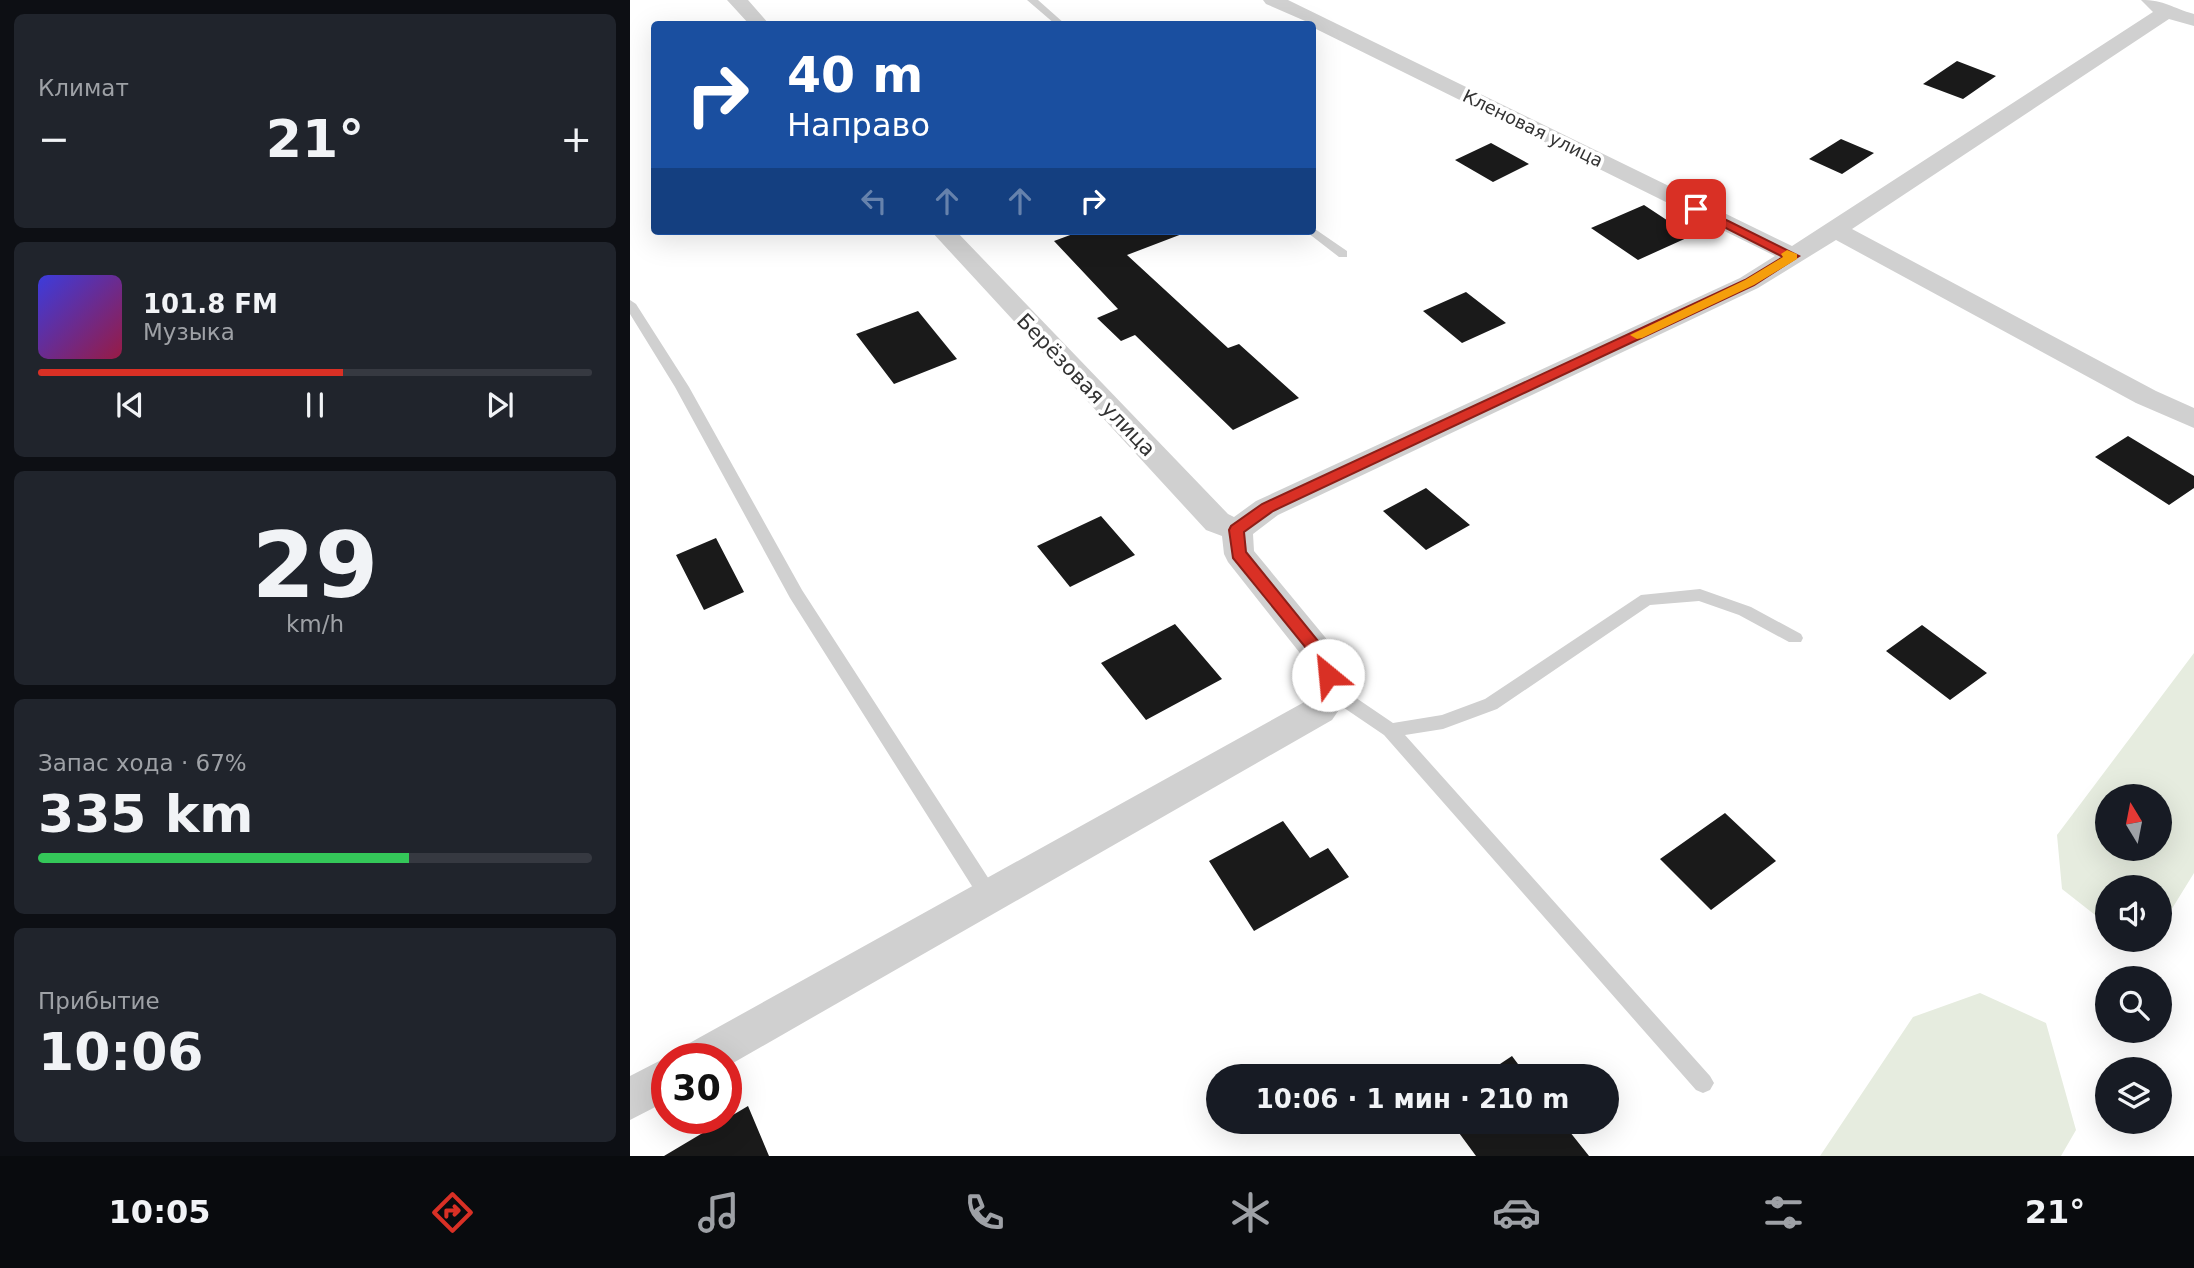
<!DOCTYPE html>
<html lang="ru">
<head>
<meta charset="utf-8">
<style>
	:root { --surface:#171b24; --page:#20242c; --text:#f1f3f6; --muted:#9ea1a6; --line:#363941; --accent:#d93025 }
	body { margin:0; font-family:"DejaVu Sans",sans-serif; background:var(--page); color:var(--text); height:100vh; display:flex; flex-direction:column; font-size:26px; white-space:nowrap }
	* { box-sizing:border-box; margin:0 }
	p { font-size:23px; color:var(--muted) }
	.icon { flex:none; width:38px; height:38px; fill:none; stroke:currentColor; stroke-width:2; stroke-linecap:round; stroke-linejoin:round }
	.map { position:relative; flex:1; overflow:hidden }
	.sheet { display:flex; flex-direction:column; gap:14px; padding:14px; background:#0d0f14; width:630px }
	.sheet>* { flex:none }
	.hud { position:absolute; left:21px; top:21px; width:665px; height:214px; border-radius:7px; box-shadow:0 7px 28px #0002; background:#1a4fa0; color:#fff; overflow:hidden }
	.needle { width:46px; rotate:350deg }
	.buttons { position:absolute; left:1465px; top:784px; display:grid; gap:14px }
	.buttons a { display:grid; place-items:center; width:77px; height:77px; border-radius:50%; background:var(--surface); box-shadow:0 7px 28px #0002; font-size:35px }
	.speed { position:absolute; left:21px; top:1043px; display:flex; gap:14px; font-size:35px; font-weight:700; text-align:center }
	.speed>* { display:grid; place-content:center; width:91px; height:91px; border-radius:50%; background:var(--surface); box-shadow:0 7px 28px #0002; line-height:1 }
	.speed .limit { border:10px solid #d22; background:#fff; color:#111 }
	.pin { position:absolute; display:grid; place-items:center; width:60px; height:60px; color:#fff; margin:-30px; border-radius:14px; box-shadow:0 4px 10px #0006 }
	.me { position:absolute; width:77px; margin:-38px; rotate:332deg; stroke-linejoin:round; filter:drop-shadow(0 0 5px #0008) }
	.turn { display:flex; align-items:center; gap:24px; height:147px; padding:0 21px; font-size:32px }
	.turn .icon { width:91px; height:91px; stroke-width:2.5 }
	.turn b { display:block; font-size:49px; line-height:60px }
	.lanes { display:flex; align-items:center; height:66px; padding:0 21px; background:#0003; justify-content:center; gap:35px; direction:ltr }
	.lanes .off { opacity:.35 }
	.big { font-size:52px; font-weight:700; line-height:1.1 }
	.sheet .widget { flex:1; display:flex; flex-direction:column; justify-content:center; gap:10px; min-width:0; padding:0 24px; border-radius:10px; background:var(--page) }
	.sheet .dial { align-items:center; gap:0 }
	.dial b { font-size:91px; line-height:1 }
	.song { display:flex; align-items:center; gap:21px }
	.cover { width:84px; height:84px; border-radius:10px; background:linear-gradient(135deg,hsl(240 70% 55%),hsl(340 70% 35%)) }
	.played { height:7px; border-radius:4px; background:linear-gradient(90deg,var(--accent) 55%,var(--line) 55%) }
	.keys { display:flex; justify-content:space-around; direction:ltr }
	.heat { display:flex; justify-content:space-between; align-items:center; font-size:38px; direction:ltr }
	.charge { height:10px; border-radius:5px; background:linear-gradient(90deg,#34c759 67%,var(--line) 0) }
	.trip { position:absolute; left:576px; top:1064px; width:413px; height:70px; border-radius:35px; background:var(--surface); box-shadow:0 7px 28px #0002; font-weight:700; line-height:70px; text-align:center }
	.menu { display:flex; height:112px; justify-content:space-around; align-items:center; background:#090b0e; color:var(--muted) }
	.menu .icon { width:49px; height:49px }
	.menu .selected { color:var(--accent) }
	.menu b { font-size:32px; color:var(--text) }
	main { display:flex; flex:1; min-height:0 }
	.map>svg:first-child { display:block }
	.green { fill:#e6ecdf; fill-rule:evenodd }
	.building { fill:#1a1a1a }
	.lines { fill:none; stroke-linecap:round; stroke-linejoin:round }
	.lane { fill:#d0d0d0; fill-rule:evenodd }
	.street { fill:#d0d0d0; fill-rule:evenodd }
	.route { fill:#d93025; stroke:#8d1f18; stroke-width:2 }
	.slow { fill:#f59e0b }
	.labels { text-anchor:middle; dominant-baseline:central; stroke-width:7; stroke-linejoin:round; paint-order:stroke }
	.far-street-label { font-size:18px; fill:#333; stroke:#fff }
	.street-label { font-size:21px; fill:#333; stroke:#fff }
</style>
</head>
<body>
<main>
<section class="sheet">
<div class="widget"><p>Климат</p>
<div class="heat"><a>−</a><b class="big">21°</b><a>+</a></div>
</div>
<div class="widget">
<div class="song"><i class="cover"></i><div><b>101.8 FM</b><p>Музыка</p></div></div>
<div class="played"></div>
<div class="keys"><svg class="icon" aria-label="previous" viewBox="0 0 24 24"><path d="M18 5L8 12l10 7zM5 5v14"/></svg><svg class="icon" aria-label="pause" viewBox="0 0 24 24"><path d="M8 5v14M16 5v14"/></svg><svg class="icon" aria-label="next" viewBox="0 0 24 24"><path d="M6 5l10 7-10 7zM19 5v14"/></svg></div>
</div>
<div class="widget dial"><b>29</b><p>km/h</p></div>
<div class="widget"><p>Запас хода · 67%</p><b class="big">335 km</b><div class="charge"></div></div>
<div class="widget"><p>Прибытие</p><b class="big">10:06</b></div>
</section>
<div class="map">
<svg width="1564" height="1156" viewBox="0 0 1564 1156">
	<rect width="100%" height="100%" fill="#fff"/>
	<!-- green -->
	<path class="green" d="M1564 653V873L1530 928V887H1477V923L1474 922 1432 889 1427 835ZM1477 796H1530V849H1477Z
		M1350 993 1416 1023 1446 1130 1431 1156H1190L1283 1017Z"/>
	<!-- building -->
	<path class="building" d="M1327 61 1366 76 1333 99 1293 84Z
		M1211 139 1244 153 1212 174 1179 159Z
		M861 143 899 164 863 182 825 160Z
		M1014 205 1061 236 1008 260 961 228Z
		M451 231H551L552 234 497 255 598 348 609 344 669 398 603 430 505 335 491 341 467 318 488 309 424 241Z
		M836 292 876 323 832 343 793 311Z
		M288 311 327 359 264 384 226 334Z
		M1498 436 1564 476V488L1539 505 1465 457Z
		M796 488 840 525 796 550 753 511Z
		M471 516 505 555 440 587 407 546Z
		M86 538 114 592 74 610 46 555Z
		M545 624 592 679 516 720 471 663Z
		M1292 625 1357 673 1320 700 1256 651Z
		M1095 813 1146 861 1081 910 1030 859Z
		M653 821 680 858 698 848 719 877 624 931 579 861Z
		M882 1056 897 1076H852Z
		M118 1106 139 1156H34Z
		M821 1122H932L959 1156H846Z"/>
	<g class="lines">
		<!-- lane -->
		<path class="lane" d="M397 0H408L435 24H425Z
			M682 227 717 251V257H709L678 233 682 231Z
			M0 300 6 304 59 387 172 590 366 890 369 896 366 902 359 904 352 902 160 598 45 387 0 314Z
			M1070 589 1121 607 1171 634 1173 638 1171 642H1159L1109 615 1069 601 1020 605 867 709 813 729 775 735 1080 1076 1084 1083 1080 1090 1073 1093 1066 1090 754 735 698 697 696 692 698 687H710L763 723 812 715 855 699 1011 595Z"/>
		<!-- street -->
		<path class="street" d="M97 0H118L139 24H119Z
			M633 0H658L1162 246 1523 12 1511 0C1535 0 1542 8 1564 14V26L1539 19 1222 229 1526 391 1564 408V428L1506 403 1206 240 1128 288 648 515 623 534 624 551 704 648 721 692 702 720 96 1067V1059H50L56 1045 678 700 686 690 677 662 598 562 594 554 592 536 576 530 301 231H326L598 514 604 517 626 501 1110 278 1145 256 682 27V24L636 4Z
			M37 1057 40 1059H37V1101L0 1120V1076Z"/>
	</g>
	<!-- route -->
	<path class="route" d="M1066 205 1169 256 1124 285 643 511 614 532 616 552 701 657 707 675 704 679H692L685 659 603 558 599 530 601 526 632 504 1115 280 1153 257 1062 211V206Z"/>
	<!-- slow -->
	<path class="slow" d="M1157 250 1167 254V259L1124 285 1012 338 1007 339 1000 335 1115 280 1153 257 1151 254Z"/>
	<g class="labels">
		<!-- far-street labels -->
		<g class="far-street-label">
			<text transform="translate(903 128) rotate(26)">Кленовая улица</text>
		</g>
		<!-- street labels -->
		<g class="street-label">
			<text transform="translate(456 385) rotate(46)">Берёзовая улица</text>
		</g>
	</g>
</svg>
<div class="buttons">
<a><svg class="needle" viewBox="-14 -14 28 28"><path d="M0-13l5 13h-10z" fill="#e53935"/><path d="M0 13l5-13h-10z" fill="#9ea1a6"/></svg></a>
<a><svg class="icon" aria-label="sound" viewBox="0 0 24 24"><path d="M4 9h4l5-4v14l-5-4H4zM17 9q2 3 0 6"/></svg></a>
<a><svg class="icon" aria-label="search" viewBox="0 0 24 24"><circle cx="10" cy="10" r="6"/><path d="M15 15l6 6"/></svg></a>
<a><svg class="icon" aria-label="layers" viewBox="0 0 24 24"><path d="M12 4l9 5-9 5-9-5zM3 14l9 5 9-5"/></svg></a>
</div>
<div class="speed"><div class="limit">30</div></div>
<div class="pin" style="left:1066px;top:209px;background:#d93025"><svg class="icon" aria-label="arrive" viewBox="0 0 24 24"><path d="M6 21V4h12l-3 4 3 4H6"/></svg></div>
<svg class="me" style="left:698px;top:675px" viewBox="-20 -20 40 40"><circle r="19" fill="#fff"/><path d="M0-13L10 11 0 6-10 11z" fill="#d93025"/></svg>
<div class="trip">10:06 · 1 мин · 210 m</div>
<div class="hud">
<div class="turn"><svg class="icon" aria-label="right" viewBox="0 0 24 24"><path d="M7 20v-9h11M14 6l5 5-5 5"/></svg><div><b>40 m</b>Направо</div></div>
<div class="lanes"><svg class="icon off" aria-label="left" viewBox="0 0 24 24"><path d="M17 20v-9H6M10 6l-5 5 5 5"/></svg><svg class="icon off" aria-label="ahead" viewBox="0 0 24 24"><path d="M12 20V5M6 11l6-6 6 6"/></svg><svg class="icon off" aria-label="ahead" viewBox="0 0 24 24"><path d="M12 20V5M6 11l6-6 6 6"/></svg><svg class="icon" aria-label="right" viewBox="0 0 24 24"><path d="M7 20v-9h11M14 6l5 5-5 5"/></svg></div>
</div>
</div>
</main>
<nav class="menu">
<b>10:05</b>
<svg class="icon selected" aria-label="directions" viewBox="0 0 24 24"><path d="M12 3l9 9-9 9-9-9zM9 14v-3h6M13 9l2 2-2 2"/></svg>
<svg class="icon" aria-label="music" viewBox="0 0 24 24"><path d="M9 18V5l10-2v13"/><circle cx="6" cy="18" r="3"/><circle cx="16" cy="16" r="3"/></svg>
<svg class="icon" aria-label="phone" viewBox="0 0 24 24"><path d="M5 4h4l2 5-3 2q2 4 5 5l2-3 5 2v4C11 20 4 13 5 4z"/></svg>
<svg class="icon" aria-label="climate" viewBox="0 0 24 24"><path d="M12 3v18M4 7l16 10M4 17L20 7"/></svg>
<svg class="icon" aria-label="car" viewBox="0 0 24 24"><path d="M5 17H2v-5l4-1 3-4h7l3 4 3 1v5h-3M9 17h6M6 11h13"/><circle cx="7" cy="17" r="2"/><circle cx="17" cy="17" r="2"/></svg>
<svg class="icon" aria-label="filters" viewBox="0 0 24 24"><path d="M4 7h16M4 17h16"/><circle cx="9" cy="7" r="2"/><circle cx="15" cy="17" r="2"/></svg>
<b>21°</b>
</nav>
</body>
</html>
